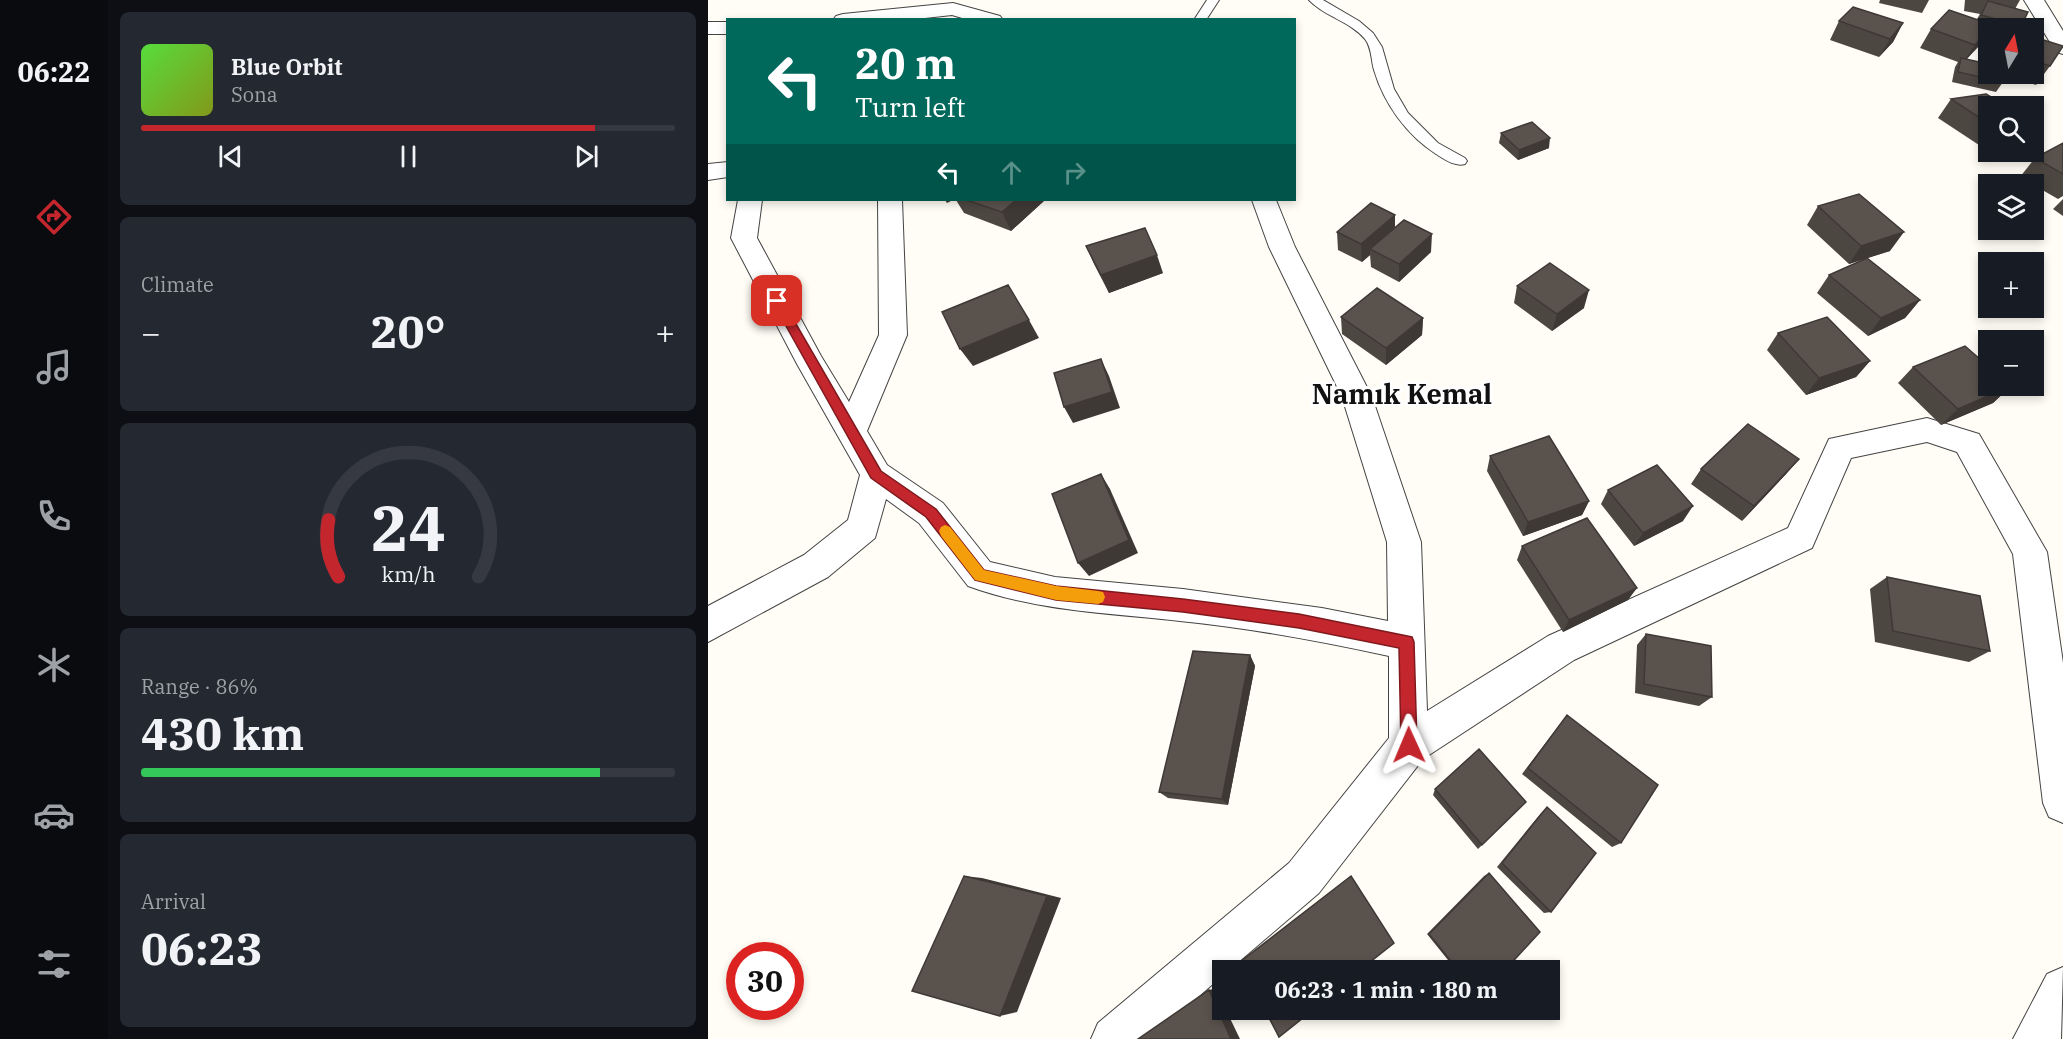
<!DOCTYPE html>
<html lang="en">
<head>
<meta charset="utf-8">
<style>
	:root { --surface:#171b24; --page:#242831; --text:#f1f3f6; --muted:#9ea1a6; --line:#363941; --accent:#c4262e }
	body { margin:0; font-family:"IBM Plex Serif",serif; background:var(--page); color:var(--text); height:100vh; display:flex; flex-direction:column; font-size:22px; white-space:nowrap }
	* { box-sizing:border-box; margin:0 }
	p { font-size:20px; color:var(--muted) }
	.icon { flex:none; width:33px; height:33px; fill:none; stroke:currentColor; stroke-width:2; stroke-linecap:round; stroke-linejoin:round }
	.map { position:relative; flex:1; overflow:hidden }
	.panel { display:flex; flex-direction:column; gap:12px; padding:12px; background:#0d0f14; width:600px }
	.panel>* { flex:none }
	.hud { position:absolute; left:18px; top:18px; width:570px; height:183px; border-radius:0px; box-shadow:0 3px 9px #0003; background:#00695c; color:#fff; overflow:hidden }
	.needle { width:39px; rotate:10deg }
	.buttons { position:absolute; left:1270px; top:18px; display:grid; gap:12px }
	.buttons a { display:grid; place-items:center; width:66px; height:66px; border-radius:0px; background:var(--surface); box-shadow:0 3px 9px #0003; font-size:30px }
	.speed { position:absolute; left:18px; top:942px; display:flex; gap:12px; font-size:30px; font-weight:700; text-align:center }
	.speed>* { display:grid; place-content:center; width:78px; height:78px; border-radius:50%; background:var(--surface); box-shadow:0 3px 9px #0003; line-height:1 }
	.speed .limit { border:9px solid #d22; background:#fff; color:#111 }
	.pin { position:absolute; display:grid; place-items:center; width:51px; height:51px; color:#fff; margin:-26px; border-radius:12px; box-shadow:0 3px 9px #0006 }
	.me { position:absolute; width:66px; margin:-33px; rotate:359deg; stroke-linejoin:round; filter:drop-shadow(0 0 4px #0008) }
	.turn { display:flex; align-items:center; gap:21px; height:126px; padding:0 30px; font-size:27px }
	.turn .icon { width:78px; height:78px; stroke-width:2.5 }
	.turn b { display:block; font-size:42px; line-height:51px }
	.lanes { display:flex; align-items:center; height:57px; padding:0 30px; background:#0003; justify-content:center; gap:30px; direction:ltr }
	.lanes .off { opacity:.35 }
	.big { font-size:45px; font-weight:700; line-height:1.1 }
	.panel .widget { flex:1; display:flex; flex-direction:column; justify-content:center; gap:9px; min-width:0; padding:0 21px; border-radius:9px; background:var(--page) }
	.panel .dial { align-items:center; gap:0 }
	.dial svg { height:156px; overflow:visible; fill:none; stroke:var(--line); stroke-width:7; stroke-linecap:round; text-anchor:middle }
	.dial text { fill:var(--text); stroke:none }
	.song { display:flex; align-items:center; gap:18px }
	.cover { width:72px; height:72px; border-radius:9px; background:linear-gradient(135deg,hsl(110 70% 55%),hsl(70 70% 35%)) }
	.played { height:6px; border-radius:3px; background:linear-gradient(90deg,var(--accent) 85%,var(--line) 85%) }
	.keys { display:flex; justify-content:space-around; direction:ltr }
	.heat { display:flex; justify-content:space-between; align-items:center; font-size:33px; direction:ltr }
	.charge { height:9px; border-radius:4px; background:linear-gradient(90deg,#34c759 86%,var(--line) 0) }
	.trip { position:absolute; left:504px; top:960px; width:348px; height:60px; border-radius:0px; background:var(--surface); box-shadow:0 3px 9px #0003; font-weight:700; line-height:60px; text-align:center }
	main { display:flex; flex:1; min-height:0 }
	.menu { display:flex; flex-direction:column; width:108px; justify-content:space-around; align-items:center; background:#090b0e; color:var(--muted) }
	.menu .icon { width:42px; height:42px }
	.menu .active { color:var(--accent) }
	.menu b { font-size:27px; color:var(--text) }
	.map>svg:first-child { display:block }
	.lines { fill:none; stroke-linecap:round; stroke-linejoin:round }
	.lane-casing { stroke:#444; stroke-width:2 }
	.street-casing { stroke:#444; stroke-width:2 }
	.lane { fill:#fff; fill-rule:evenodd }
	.street { fill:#fff; fill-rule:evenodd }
	.wall { fill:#4d4742 }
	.shaded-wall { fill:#3f3936 }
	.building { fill:#5a524d; stroke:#3f3936; stroke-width:1.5 }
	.route { fill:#c4262e; stroke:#7f191e; stroke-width:1.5 }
	.slow { fill:#f59e0b }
	.labels { text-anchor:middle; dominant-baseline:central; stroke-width:6; stroke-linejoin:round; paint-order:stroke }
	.district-label { font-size:27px; font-weight:bold; fill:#111; stroke:#fff }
</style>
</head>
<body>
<main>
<nav class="menu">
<b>06:22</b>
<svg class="icon active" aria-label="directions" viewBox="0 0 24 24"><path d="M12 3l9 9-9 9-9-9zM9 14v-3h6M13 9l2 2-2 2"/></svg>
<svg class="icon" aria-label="music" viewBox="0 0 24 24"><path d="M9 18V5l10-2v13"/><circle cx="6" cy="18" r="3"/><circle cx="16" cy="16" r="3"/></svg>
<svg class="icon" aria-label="phone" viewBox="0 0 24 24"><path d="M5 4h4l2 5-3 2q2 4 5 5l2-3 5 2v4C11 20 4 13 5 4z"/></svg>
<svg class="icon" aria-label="climate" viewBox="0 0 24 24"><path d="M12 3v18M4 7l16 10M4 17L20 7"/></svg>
<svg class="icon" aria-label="car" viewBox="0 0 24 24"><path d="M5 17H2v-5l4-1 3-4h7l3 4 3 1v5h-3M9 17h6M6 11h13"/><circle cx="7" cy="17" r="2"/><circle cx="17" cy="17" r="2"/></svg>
<svg class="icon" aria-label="filters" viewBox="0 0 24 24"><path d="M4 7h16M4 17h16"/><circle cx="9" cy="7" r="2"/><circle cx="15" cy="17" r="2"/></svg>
</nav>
<section class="panel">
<div class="widget">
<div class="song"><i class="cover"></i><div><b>Blue Orbit</b><p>Sona</p></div></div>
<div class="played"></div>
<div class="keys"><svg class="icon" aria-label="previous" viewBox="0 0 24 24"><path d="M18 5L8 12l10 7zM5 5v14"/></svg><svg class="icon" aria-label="pause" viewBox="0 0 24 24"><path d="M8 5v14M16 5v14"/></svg><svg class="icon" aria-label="next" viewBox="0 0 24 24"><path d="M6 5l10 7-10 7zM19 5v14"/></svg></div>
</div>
<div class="widget"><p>Climate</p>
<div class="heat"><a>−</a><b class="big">20°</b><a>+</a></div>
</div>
<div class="widget dial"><svg viewBox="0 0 100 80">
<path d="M14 69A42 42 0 1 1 86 69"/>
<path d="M14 69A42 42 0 0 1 9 40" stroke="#c4262e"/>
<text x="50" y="56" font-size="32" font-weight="700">24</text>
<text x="50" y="72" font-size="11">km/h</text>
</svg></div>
<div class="widget"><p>Range · 86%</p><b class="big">430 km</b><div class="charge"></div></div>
<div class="widget"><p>Arrival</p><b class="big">06:23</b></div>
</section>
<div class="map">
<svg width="1355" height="1039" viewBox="0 0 1355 1039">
	<rect width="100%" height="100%" fill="#fffdf5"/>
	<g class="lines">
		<defs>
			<path id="lane" d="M499 0H511L498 20H486Z
				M601 0H615L651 21 665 33 674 47 686 89 700 113 730 143 757 158 759 161 757 164C747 167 736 159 728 154 699 135 676 104 666 70 663 60 664 48 657 39 642 21 617 17 601 0Z"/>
			<path id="street" d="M1316 0H1336L1355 31V54L1348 52Z
				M245 3 292 16 295 20H261L244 15 199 20H125L128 16 135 14Z
				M0 22H20V34H0Z
				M20 162V177L0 180V164Z
				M30 200H54L49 238 113 356 141 402 171 335 170 200H194L199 335 159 431 179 465 235 503 282 562 347 577 475 589 614 608 680 621 679 542 634 397 561 247 544 200H568L587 247 664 397 713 542 719 711 840 636 1080 528 1121 439 1219 418 1271 434 1339 552 1355 663V823L1341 817 1335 803 1305 554 1249 452 1219 442 1143 458 1104 548 866 660 715 759 611 893 521 970H514V976L442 1039H383L390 1023 581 863 681 738V656C612 641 542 628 472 621 401 613 328 611 260 586L211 523 178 499 167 538 120 577 0 642V606L96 555 140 520 152 475 89 364 23 238Z
				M1355 967 1353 1039H1305L1339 974Z"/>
		</defs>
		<!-- lane casing -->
		<use href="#lane" class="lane-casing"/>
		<!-- street casing -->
		<use href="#street" class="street-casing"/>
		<!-- lane -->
		<use href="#lane" class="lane"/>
		<!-- street -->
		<use href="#street" class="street"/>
	</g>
	<!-- wall -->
	<path class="wall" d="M1172 0H1221L1214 13 1171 3Z
		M1257 0H1312L1307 9 1313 26 1312 28H1281V39L1276 38 1259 59 1281 74H1326V37L1342 66 1328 85 1296 74 1295 82 1288 92 1244 82 1247 67 1250 62 1212 48 1223 29 1269 19 1272 14 1256 11Z
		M1131 21 1195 23 1185 42 1171 57 1122 40Z
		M1243 99 1281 106V144L1274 147 1230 118Z
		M793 133 841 148 810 160 791 143Z
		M1355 143V196L1350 199 1312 177 1327 158Z
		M1355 199V216L1345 209Z
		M248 200H337L303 231 256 213Z
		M1110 206 1182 251 1159 258 1212 300 1197 318 1160 336 1109 293 1121 275 1156 259 1141 264 1099 225Z
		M687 227 723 252 691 282 663 267 662 255 654 262 630 250 629 232Z
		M378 246 455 273 401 293 386 264Z
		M809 286 876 308 844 331 806 303Z
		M633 317 715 318 714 335 678 365 634 334Z
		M1070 333 1162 361 1148 377 1098 395 1059 350Z
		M1205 367 1303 386 1285 403 1233 425 1190 383Z
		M782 456 881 501 874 515 815 536 779 471Z
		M1091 459 1078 474 1034 521 983 484 993 469Z
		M900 490 975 521 926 546 893 504Z
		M814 546 920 600 855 632 809 560Z
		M1179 577 1282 651 1261 662 1167 642 1162 589Z
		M938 634 1004 697 991 706 927 693 929 645Z
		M542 655 547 666 520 805 460 798 451 792Z
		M852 724 913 843 904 847 814 774Z
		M727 789 818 802 770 849 725 795Z
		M839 807 843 912 836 913 789 867 833 813Z
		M781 873 797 970H748L719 934 776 876Z"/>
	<!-- shaded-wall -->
	<path class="shaded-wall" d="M1195 23 1185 42 1171 57 1182 39Z
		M1281 29 1273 44 1255 63 1267 45Z
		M842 138 841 148 810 160 811 150Z
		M1281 138V144L1274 147Z
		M237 200H245L239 203Z
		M308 200H337L303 231 294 212Z
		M687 215V234L662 249V255L654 262 653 244Z
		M1196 232 1182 251 1141 264 1153 246Z
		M724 234 723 252 691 282V264Z
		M449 255 455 273 401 293 393 275Z
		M881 290 876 308 844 331 849 314Z
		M1212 300 1197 318 1160 336 1173 318Z
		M715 318 714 335 678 365V348Z
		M321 320 331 338 265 366 252 349Z
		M393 359 401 376 412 408 365 423 356 407Z
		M1162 361 1148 377 1098 395 1111 378Z
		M1303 386 1285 403 1233 425 1250 409Z
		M1091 459 1078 474 1034 521 1046 506Z
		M393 474 402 489 430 553 381 576 370 563Z
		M881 501 874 515 815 536 820 522Z
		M985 506 975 521 926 546 935 533Z
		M929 588 920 600 855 632 861 620Z
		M542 655 547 666 520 805 514 799Z
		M256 876 274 878 353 898 309 1012 292 1016Z
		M509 988 514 1001V1010H518L532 1039H523L501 990Z"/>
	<!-- building -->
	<path class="building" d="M1280 1 1320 12 1313 26 1273 15Z
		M1145 7 1195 23 1182 39 1131 21Z
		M1241 10 1285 25 1267 45 1223 29Z
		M1326 37 1355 46 1342 66 1326 61Z
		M1253 58 1281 64V74H1296L1295 82 1250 72Z
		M1278 94 1298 106H1281V124L1243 99Z
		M824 122 842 138 811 150 793 133Z
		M1355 143V174L1327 158Z
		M1151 194 1196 232 1153 246 1110 206Z
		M258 200H308L294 212Z
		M663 203 687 215 653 244 629 232Z
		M696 220 724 234 691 264 662 249Z
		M437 228 449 255 393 275 378 246Z
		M1159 258 1212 300 1173 318 1121 275Z
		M842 263 881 290 849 314 809 286Z
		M300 285 321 320 252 349 234 312Z
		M669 288 715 318 678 348 633 317Z
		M1119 317 1162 361 1111 378 1070 333Z
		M1257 346 1281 367V386H1303L1250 409 1205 367Z
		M393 359 404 392 356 407 346 373Z
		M1040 424 1091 459 1046 506 993 469Z
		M841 436 881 501 820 522 782 456Z
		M949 465 985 506 935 533 900 490Z
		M393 474 421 540 370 563 344 494Z
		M879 518 929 588 861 620 814 546Z
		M1179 577 1272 596 1282 651 1185 631Z
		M938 634 1003 646 1004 697 936 684Z
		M485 651 542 655 514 799 451 792Z
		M859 715 950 785 913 843 820 768Z
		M771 749 818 802 774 845 727 789Z
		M839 807 888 853 843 912 794 863Z
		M781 873 832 932 797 970H750L721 934Z
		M256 876 339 896 292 1016 204 991Z
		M643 876 686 943 652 970H537L532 962Z
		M501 990 523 1039H430Z
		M557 1010H605L571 1037Z"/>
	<!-- route -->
	<path class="route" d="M69 297 73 298 173 471 228 509 276 570 348 586 475 599 591 614 704 637 706 642 709 745 706 751 701 753 695 751 693 745 691 648 591 628 475 612 348 600 267 580 218 517 163 478 64 301Z"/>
	<!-- slow -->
	<path class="slow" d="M237 525 242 527 276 570 348 586 390 591 395 592 397 597 395 602 390 604 348 600 267 580 233 536 231 531 233 527Z"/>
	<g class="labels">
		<!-- district labels -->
		<g class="district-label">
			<text x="694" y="393">Namık Kemal</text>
		</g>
	</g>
</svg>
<div class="buttons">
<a><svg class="needle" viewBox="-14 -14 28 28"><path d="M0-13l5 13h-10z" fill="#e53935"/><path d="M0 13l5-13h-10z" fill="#9ea1a6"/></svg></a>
<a><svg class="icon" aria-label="search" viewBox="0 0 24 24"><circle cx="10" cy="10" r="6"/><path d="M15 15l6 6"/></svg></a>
<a><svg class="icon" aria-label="layers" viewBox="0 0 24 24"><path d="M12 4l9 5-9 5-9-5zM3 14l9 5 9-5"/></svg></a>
<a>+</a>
<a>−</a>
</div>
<div class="speed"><div class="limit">30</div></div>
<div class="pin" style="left:69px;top:301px;background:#d93025"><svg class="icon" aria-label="arrive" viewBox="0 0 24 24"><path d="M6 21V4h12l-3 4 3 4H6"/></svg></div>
<svg class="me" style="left:701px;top:745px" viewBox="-20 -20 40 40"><path d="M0-17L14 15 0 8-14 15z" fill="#c4262e" stroke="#fff" stroke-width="4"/></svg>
<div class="trip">06:23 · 1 min · 180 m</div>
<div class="hud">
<div class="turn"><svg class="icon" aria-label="left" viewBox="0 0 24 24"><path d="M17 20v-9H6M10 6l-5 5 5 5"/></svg><div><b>20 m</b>Turn left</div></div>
<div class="lanes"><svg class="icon" aria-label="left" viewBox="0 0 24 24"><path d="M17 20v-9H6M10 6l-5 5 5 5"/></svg><svg class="icon off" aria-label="ahead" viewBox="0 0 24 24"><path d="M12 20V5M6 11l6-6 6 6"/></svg><svg class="icon off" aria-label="right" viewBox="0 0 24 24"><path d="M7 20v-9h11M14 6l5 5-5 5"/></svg></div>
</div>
</div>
</main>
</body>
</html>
